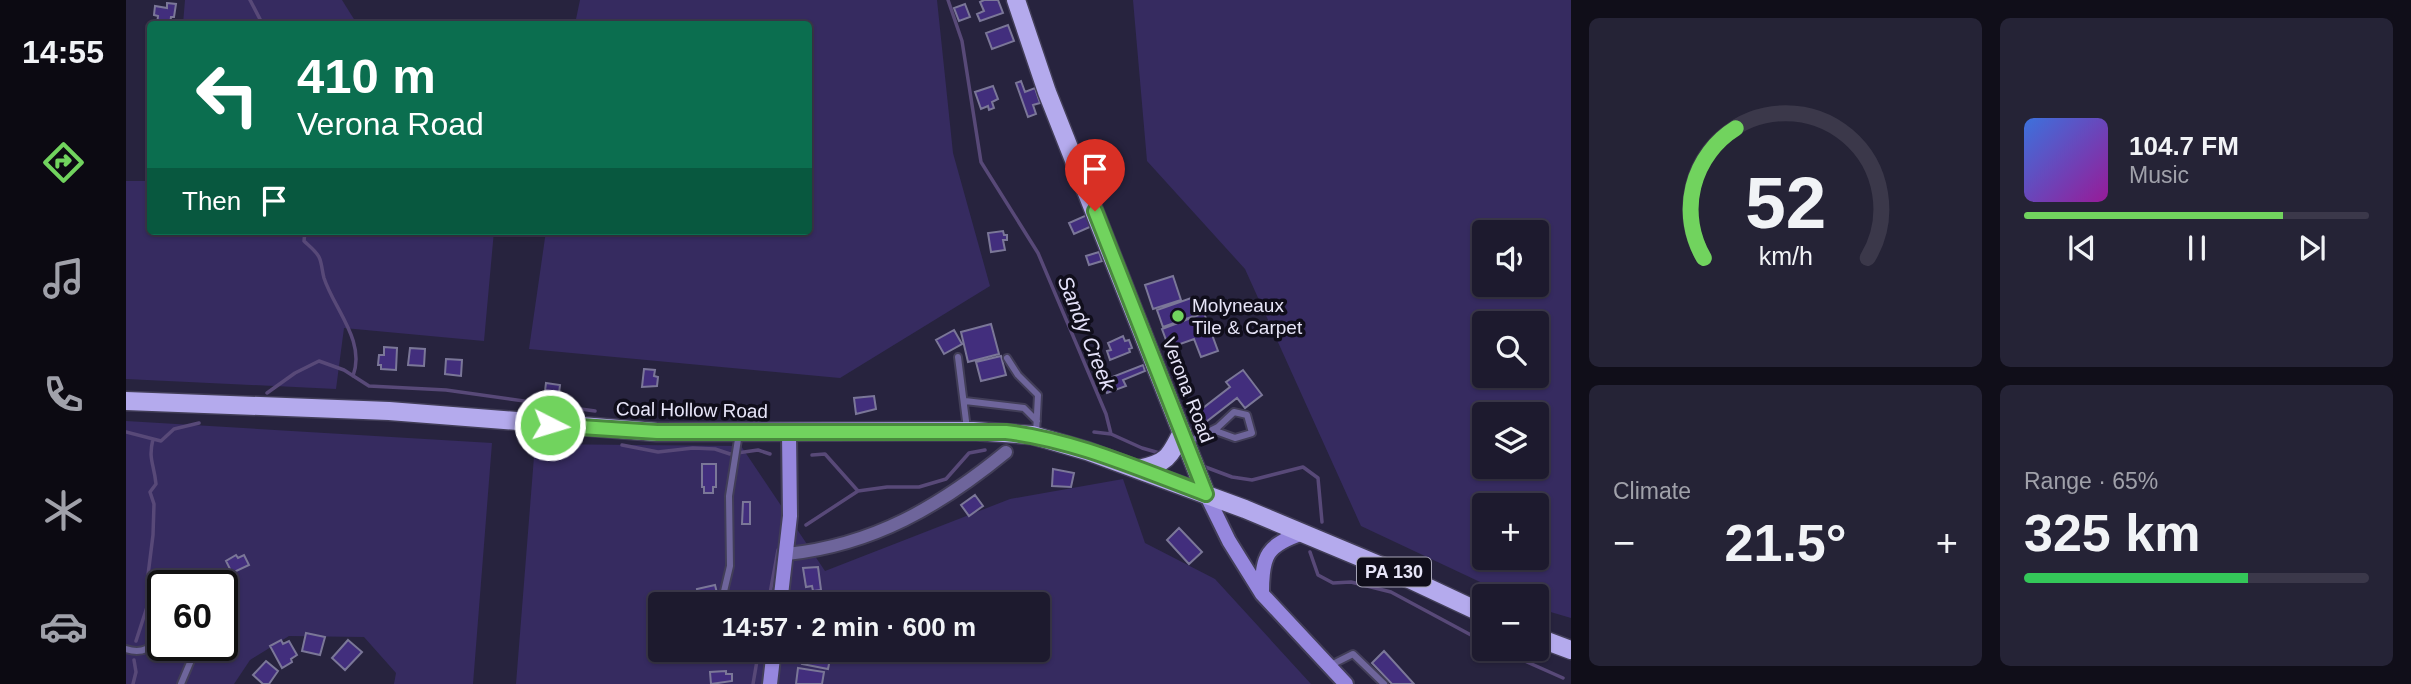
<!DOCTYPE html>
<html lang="en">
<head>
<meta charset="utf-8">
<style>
	:root { --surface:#1d1a2e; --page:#252336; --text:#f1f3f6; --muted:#a0a1aa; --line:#3b384a; --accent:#71d35e }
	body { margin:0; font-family:Helvetica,sans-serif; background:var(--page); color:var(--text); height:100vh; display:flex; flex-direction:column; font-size:26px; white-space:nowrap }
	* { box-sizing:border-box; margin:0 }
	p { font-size:23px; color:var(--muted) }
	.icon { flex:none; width:38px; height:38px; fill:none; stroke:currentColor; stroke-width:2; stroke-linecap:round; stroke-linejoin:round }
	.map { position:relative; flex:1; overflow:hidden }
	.drawer { display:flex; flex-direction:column; gap:18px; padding:18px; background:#100e19; width:840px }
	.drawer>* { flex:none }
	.hud { position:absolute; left:21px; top:21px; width:665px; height:214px; border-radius:7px; box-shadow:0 2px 5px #0004,0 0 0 2px var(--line); background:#0b6e4f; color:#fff; overflow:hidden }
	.fabs { position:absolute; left:1346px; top:220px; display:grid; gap:14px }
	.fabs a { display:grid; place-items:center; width:77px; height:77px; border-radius:7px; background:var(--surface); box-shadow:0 2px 5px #0004,0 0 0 2px var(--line); font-size:35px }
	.speed { position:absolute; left:21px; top:570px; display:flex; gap:14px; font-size:35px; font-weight:700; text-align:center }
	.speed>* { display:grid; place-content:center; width:91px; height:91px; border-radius:50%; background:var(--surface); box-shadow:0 2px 5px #0004,0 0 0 2px var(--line); line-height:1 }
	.speed .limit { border:4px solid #111; border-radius:10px; background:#fff; color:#111 }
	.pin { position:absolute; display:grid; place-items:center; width:60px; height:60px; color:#fff; margin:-72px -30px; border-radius:50% 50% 50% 0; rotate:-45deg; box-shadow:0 0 7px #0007 }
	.pin .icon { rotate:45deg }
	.me { position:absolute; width:77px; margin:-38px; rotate:95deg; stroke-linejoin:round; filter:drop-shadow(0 0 5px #0008) }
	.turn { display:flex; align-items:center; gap:24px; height:147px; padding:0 35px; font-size:32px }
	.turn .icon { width:91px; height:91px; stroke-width:2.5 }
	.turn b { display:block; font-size:49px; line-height:60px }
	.then { display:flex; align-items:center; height:66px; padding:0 35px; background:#0003; gap:14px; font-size:26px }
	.big { font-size:52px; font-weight:800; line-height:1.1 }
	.drawer .widget { flex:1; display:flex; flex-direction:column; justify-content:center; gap:10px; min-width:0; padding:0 24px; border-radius:10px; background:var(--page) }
	.drawer .dial { align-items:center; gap:0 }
	.dial svg { height:182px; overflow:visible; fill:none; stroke:var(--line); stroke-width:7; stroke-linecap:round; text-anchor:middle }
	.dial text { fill:var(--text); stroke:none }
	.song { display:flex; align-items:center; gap:21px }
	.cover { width:84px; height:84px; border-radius:10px; background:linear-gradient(135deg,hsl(220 70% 55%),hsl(300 70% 35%)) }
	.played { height:7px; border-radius:4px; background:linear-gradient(90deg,var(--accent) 75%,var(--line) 75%) }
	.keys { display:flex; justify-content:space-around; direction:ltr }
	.heat { display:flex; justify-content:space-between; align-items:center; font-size:38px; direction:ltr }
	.charge { height:10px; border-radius:5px; background:linear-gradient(90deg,#34c759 65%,var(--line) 0) }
	.drawer .tiles { flex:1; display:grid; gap:18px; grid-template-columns:repeat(2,1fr) }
	.trip { position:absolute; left:522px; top:592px; width:402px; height:70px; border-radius:7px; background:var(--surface); box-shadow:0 2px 5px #0004,0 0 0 2px var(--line); font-weight:800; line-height:70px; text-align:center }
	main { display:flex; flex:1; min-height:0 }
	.tab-bar { display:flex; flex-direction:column; width:126px; justify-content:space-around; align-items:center; background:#0c0a12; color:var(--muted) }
	.tab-bar .icon { width:49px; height:49px }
	.tab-bar .active { color:var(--accent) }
	.tab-bar b { font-size:32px; color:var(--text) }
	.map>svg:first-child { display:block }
	.green { fill:#362b60; fill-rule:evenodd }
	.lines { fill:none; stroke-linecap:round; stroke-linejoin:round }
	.stream { stroke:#584978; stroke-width:3.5 }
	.building { fill:#422e7d; stroke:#7b7798; stroke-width:2 }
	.lane-casing { stroke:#423e58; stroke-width:10 }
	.street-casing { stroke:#423e58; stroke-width:16 }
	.secondary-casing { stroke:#423e58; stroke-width:18 }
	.primary-casing { stroke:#423e58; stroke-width:21 }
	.lane { stroke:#6e659b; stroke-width:6 }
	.street { stroke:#6e659b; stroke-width:12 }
	.secondary { stroke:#9687de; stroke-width:14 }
	.primary { stroke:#b4aaed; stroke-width:18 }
	.route-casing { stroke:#49893d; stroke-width:18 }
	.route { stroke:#71d35e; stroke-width:12 }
	.poi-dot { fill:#71d35e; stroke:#100e1b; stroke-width:2.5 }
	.labels { text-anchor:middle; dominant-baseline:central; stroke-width:7; stroke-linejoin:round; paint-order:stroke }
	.shield { fill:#100e1b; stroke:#a6a4b6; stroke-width:2 }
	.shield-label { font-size:18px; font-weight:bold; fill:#e7e5f8 }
	.poi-label { font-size:19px; fill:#e7e5f8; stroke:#100e1b; text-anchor:start }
	.street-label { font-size:19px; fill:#e7e5f8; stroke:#100e1b }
	.water-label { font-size:21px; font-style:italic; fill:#e4e1f9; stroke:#100e1b }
</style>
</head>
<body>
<main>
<nav class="tab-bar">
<b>14:55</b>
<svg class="icon active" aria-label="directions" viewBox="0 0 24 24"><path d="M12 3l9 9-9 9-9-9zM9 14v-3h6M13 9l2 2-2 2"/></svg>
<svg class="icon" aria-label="music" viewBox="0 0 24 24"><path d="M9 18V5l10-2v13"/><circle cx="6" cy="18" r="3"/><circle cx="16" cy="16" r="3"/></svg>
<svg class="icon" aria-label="phone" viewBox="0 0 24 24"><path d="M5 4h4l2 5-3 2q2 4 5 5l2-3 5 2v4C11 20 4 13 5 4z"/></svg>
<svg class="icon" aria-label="climate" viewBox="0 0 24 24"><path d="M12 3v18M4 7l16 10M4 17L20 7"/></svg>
<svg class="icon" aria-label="car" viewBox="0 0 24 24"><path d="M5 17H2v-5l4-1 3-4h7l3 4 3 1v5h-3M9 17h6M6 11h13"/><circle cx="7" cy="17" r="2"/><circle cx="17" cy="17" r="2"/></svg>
</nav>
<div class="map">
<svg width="1445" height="684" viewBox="0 0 1445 684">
	<rect width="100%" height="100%" fill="#27233e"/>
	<!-- green -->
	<path class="green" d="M59 0H216L231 24H57Z
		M454 0H811L827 153 864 286 714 378 403 349 420 231H682V24H449Z
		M1007 0H1445V618L1411 608 1410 597H1386L1235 526 1119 269 1021 161ZM1358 233H1410V285H1358ZM1358 324H1410V376H1358ZM1358 415H1410V467H1358ZM1358 506H1410V558H1358Z
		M0 181H24V231H368L358 341 218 328 210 389 0 379Z
		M0 421 366 443 347 684H268L270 673 238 637 163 636 124 660 108 684H0ZM37 586H96V646H37Z
		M409 444 615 446 699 571 884 499 997 479 1019 543 1089 579 1185 684H390ZM534 604H912V649H534Z"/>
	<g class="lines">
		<!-- stream -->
		<path class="stream" d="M124 0 135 21V24
			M822 0 836 41 855 162 912 253 980 414 985 434 1016 448 1037 454
			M179 231 178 241C182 245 190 251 193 257 196 263 196 271 198 278 208 309 240 341 227 376
			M141 393 169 373 193 361 218 370 243 386 320 390 469 411
			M0 432 35 441 48 429 73 423
			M968 432 985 434
			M496 445 532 452 567 448 589 449 604 454 632 450 644 454
			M686 455 699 454 732 491
			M1074 465 1106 477 1126 480 1177 467 1192 478 1196 522
			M680 525 732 491 761 487H793L820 479 843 453 859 450
			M1184 552 1192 575 1207 583 1225 582 1265 592 1358 642
			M642 604 652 550
			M10 641 22 604 21 583 27 535 28 504 24 492 30 484C28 463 22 460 27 439
			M1372 649 1437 678
			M7 684 10 672 8 660
			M627 684 633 649"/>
	</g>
	<!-- building -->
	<path class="building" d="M858 0H872L877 13 854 21 851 14 858 11 854 2Z
		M41 3 50 4 48 17H45L44 24H31L32 16 28 15 29 6 41 8Z
		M839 4 844 17 833 21 828 8Z
		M882 25 888 41 866 49 860 33Z
		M895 81 899 92 909 88 914 103 907 105 910 114 902 117 890 83Z
		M867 86 872 99 866 102 868 108 863 110 862 106 855 109 849 92Z
		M961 215 966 226 948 234 943 223Z
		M877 231 878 235H881V240H877L879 250 865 252 862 233Z
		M973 252 976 261 963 265 960 256Z
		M1047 276 1055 300 1027 309 1019 285Z
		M1068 297 1074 314 1037 327 1031 310Z
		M1078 313 1092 351 1075 357 1068 339 1043 348 1036 329Z
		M865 324 873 354 842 362 835 332Z
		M828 330 836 344 818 354 810 340Z
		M997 336 999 341 1003 340 1006 348 1003 349 1004 352 984 360 981 351 985 350 982 343Z
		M258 347 271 348 270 370 255 369V365H252L253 355H258Z
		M284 348 299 349 298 366 282 365Z
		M875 356 880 375 855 381 850 362Z
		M320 359 336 360 335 376 319 374Z
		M1017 365 1019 371 997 380 1000 386 981 393 976 381Z
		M518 369 529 370 528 376 532 377 531 386 516 387Z
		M1117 370 1136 395 1119 408 1111 398 1076 425 1068 415 1104 387 1100 382Z
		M420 383 434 385 433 393 419 391Z
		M748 396 750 409 730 414 728 398Z
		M576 464H590V487H587V493H578V487H576Z
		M927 469 948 473 945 487 926 486Z
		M849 495 857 506 843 516 835 505Z
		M617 502H624V524H616Z
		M1053 528 1076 552 1063 564 1041 540Z
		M110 555 112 558 118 555 123 565 106 573 100 561Z
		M692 567 695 590 687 591 686 586 680 587 677 568Z
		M589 585 592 597 579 601 580 604H574L571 589Z
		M180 633 199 637 194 655 176 651Z
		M155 640 157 644 163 641 171 655 165 659 166 662 156 668 144 646Z
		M222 640 236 652 219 670 206 658Z
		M679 649 700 652 699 658 704 659 702 669 676 664Z
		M1258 651 1288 684H1266L1246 663Z
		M140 661 152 671 143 684H137L127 675Z
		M672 668 698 672 696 684H670Z
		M600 671V674H606V681L585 684 584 672Z"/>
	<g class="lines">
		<defs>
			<path id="lane" d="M832 357 841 429
				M881 358 892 375 912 395 910 434
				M839 401 898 408 911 421
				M1062 442 1092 427 1108 412 1121 415 1126 433 1109 438 1087 430
				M595 604 604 566 603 496 613 433
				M0 649C17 655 26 647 37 635
				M1205 665 1227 654 1258 684
				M55 684 71 646"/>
			<path id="street" d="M661 554C748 545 814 506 880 452"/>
			<path id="secondary" d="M1080 494 1103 541 1136 594 1220 684
				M1136 592C1136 555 1141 545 1177 533
				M654 604 664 516 663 433
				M644 684 648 649"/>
			<path id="primary" d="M890 0 921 92 1080 494
				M0 401 263 411 531 432 847 431 906 435 961 451 1119 509 1260 568 1358 614
				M1012 469C1040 464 1044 457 1056 432
				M1410 637 1445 650"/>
		</defs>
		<!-- lane casing -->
		<use href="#lane" class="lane-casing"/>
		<!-- street casing -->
		<use href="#street" class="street-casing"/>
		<!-- secondary casing -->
		<use href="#secondary" class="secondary-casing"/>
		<!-- primary casing -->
		<use href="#primary" class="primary-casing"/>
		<!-- lane -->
		<use href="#lane" class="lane"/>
		<!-- street -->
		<use href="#street" class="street"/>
		<!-- secondary -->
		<use href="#secondary" class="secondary"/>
		<!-- primary -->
		<use href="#primary" class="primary"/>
	</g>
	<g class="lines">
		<defs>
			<path id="route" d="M424 425 531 432H880C949 440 1015 470 1080 494L969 211"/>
		</defs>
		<!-- route casing -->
		<use href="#route" class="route-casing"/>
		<!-- route -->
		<use href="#route" class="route"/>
	</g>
	<!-- markers -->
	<circle class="poi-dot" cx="1052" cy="316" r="7"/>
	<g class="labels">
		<!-- shield labels -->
		<rect class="shield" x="1231" y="557.5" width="74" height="29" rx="5"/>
		<g class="shield-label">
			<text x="1268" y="572">PA 130</text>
		</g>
		<!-- poi labels -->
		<g class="poi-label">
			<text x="1066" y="305">Molyneaux<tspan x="1066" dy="22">Tile &amp; Carpet</tspan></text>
		</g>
		<!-- street labels -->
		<g class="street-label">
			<text transform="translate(1062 390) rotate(69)">Verona Road</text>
			<text transform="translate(566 410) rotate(1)">Coal Hollow Road</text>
		</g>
		<!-- water labels -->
		<g class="water-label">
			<text transform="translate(961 333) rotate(68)">Sandy Creek</text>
		</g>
	</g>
</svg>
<div class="fabs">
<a><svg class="icon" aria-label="sound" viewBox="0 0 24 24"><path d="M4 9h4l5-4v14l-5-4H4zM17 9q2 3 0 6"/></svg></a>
<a><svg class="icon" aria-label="search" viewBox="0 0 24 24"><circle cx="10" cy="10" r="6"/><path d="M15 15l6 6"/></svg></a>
<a><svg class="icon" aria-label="layers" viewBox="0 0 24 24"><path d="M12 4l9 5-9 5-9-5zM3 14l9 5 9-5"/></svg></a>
<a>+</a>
<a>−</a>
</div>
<div class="speed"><div class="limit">60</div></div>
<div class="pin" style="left:969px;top:211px;background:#d93025"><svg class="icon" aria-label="arrive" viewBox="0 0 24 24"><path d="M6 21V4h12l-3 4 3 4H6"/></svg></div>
<svg class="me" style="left:424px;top:425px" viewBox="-20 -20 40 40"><circle r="17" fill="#71d35e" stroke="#fff" stroke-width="3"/><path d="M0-11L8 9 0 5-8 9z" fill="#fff"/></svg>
<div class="trip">14:57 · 2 min · 600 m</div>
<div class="hud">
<div class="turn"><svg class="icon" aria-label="left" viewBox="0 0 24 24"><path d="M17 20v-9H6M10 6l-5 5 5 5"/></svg><div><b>410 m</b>Verona Road</div></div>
<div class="then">Then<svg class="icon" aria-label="arrive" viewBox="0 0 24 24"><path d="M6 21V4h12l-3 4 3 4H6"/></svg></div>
</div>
</div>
<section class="drawer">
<div class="tiles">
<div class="widget dial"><svg viewBox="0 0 100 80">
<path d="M14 69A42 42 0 1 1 86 69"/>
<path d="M14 69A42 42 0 0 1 28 12" stroke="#71d35e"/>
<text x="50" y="56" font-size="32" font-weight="700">52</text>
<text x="50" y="72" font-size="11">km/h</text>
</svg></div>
<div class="widget">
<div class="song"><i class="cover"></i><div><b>104.7 FM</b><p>Music</p></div></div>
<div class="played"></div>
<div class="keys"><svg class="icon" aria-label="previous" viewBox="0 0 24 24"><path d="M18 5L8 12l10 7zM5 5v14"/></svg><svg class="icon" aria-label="pause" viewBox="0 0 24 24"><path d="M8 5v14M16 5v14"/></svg><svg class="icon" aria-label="next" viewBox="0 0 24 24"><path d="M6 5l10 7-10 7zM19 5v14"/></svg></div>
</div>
<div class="widget"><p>Climate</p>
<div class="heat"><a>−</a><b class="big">21.5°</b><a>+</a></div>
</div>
<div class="widget"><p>Range · 65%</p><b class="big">325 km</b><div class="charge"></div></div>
</div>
</section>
</main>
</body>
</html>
